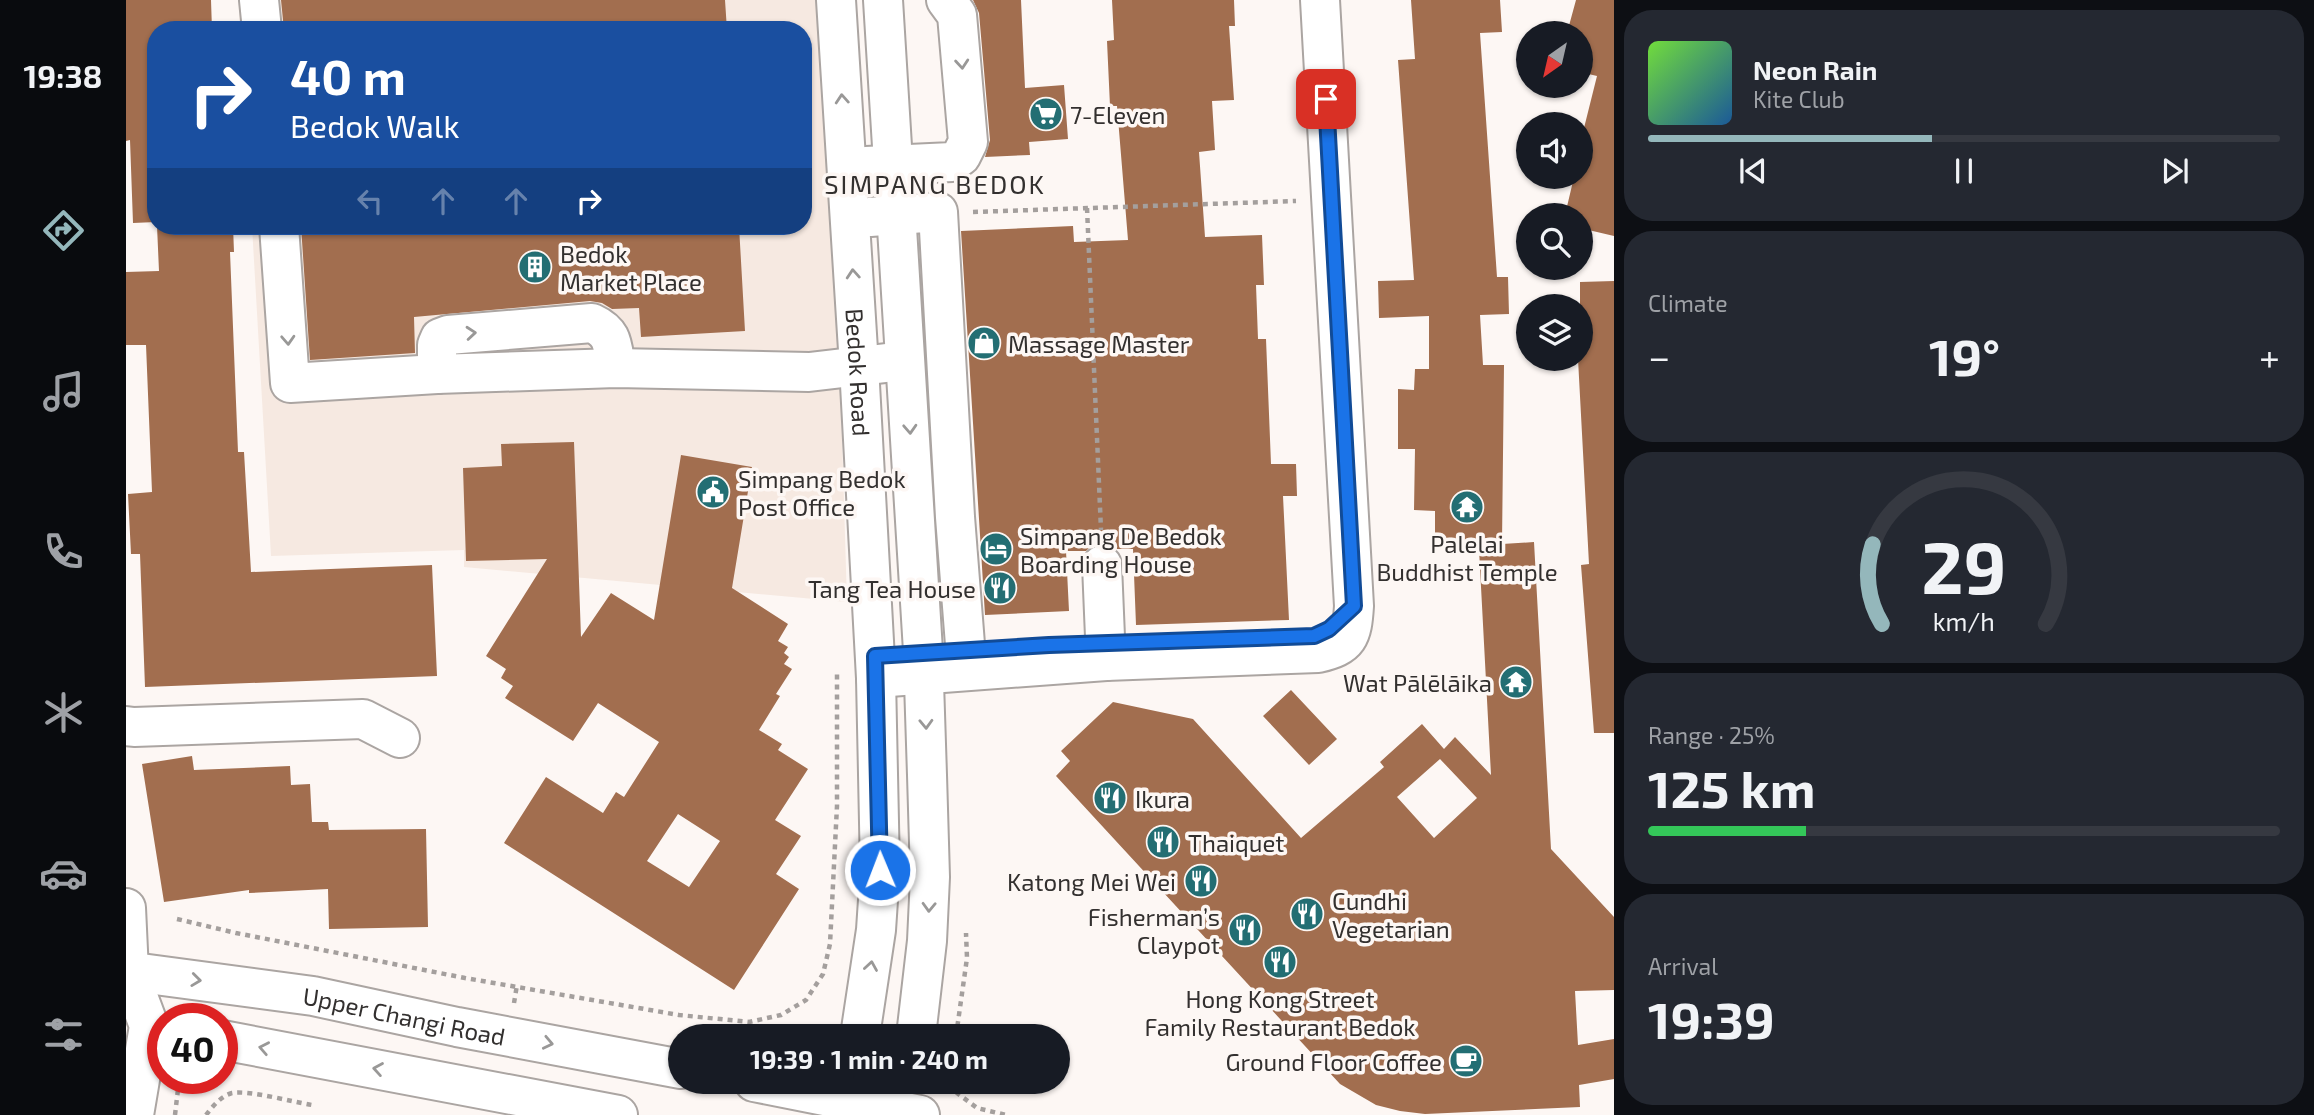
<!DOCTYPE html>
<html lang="en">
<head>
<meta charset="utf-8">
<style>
	:root { --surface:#171b24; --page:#242831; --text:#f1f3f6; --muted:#9ea1a6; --line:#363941; --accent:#94b7bb }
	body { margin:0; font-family:"Exo 2",sans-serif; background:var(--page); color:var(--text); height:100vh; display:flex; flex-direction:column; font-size:26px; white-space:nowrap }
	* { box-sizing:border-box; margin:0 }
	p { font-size:23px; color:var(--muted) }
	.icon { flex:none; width:38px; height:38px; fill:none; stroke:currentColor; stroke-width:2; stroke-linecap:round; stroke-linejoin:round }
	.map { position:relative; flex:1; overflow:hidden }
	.side { display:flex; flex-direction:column; gap:10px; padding:10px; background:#0d0f14; width:700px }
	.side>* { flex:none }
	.guide { position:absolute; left:21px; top:21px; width:665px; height:214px; border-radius:28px; box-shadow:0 2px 5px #0004; background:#1a4fa0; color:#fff; overflow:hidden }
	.needle { width:46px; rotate:214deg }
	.fabs { position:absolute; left:1390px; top:21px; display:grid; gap:14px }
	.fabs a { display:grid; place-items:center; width:77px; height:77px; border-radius:50%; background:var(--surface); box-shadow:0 2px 5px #0004; font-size:35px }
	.speed { position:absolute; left:21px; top:1003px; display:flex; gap:14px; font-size:35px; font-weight:700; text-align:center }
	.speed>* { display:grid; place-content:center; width:91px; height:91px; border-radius:50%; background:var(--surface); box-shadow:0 2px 5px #0004; line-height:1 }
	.speed .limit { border:10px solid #d22; background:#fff; color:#111 }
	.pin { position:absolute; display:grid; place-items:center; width:60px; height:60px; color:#fff; margin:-30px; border-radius:14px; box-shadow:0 4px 10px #0006 }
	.me { position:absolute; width:77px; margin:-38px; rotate:359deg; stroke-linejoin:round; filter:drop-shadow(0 0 5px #0008) }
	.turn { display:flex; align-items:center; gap:24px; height:147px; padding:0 28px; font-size:32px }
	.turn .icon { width:91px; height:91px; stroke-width:2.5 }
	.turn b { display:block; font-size:49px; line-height:60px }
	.lanes { display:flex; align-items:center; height:66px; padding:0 28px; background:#0003; justify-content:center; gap:35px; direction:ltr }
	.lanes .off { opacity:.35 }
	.big { font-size:52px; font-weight:700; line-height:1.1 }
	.side .tile { flex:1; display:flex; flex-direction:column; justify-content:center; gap:10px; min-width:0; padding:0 24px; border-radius:28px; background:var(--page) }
	.side .dial { align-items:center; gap:0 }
	.dial svg { height:182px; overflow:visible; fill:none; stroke:var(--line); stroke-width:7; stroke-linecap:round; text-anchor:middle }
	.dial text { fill:var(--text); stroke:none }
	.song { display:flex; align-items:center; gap:21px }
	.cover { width:84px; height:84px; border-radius:10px; background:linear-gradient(135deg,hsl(100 70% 55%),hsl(210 70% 35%)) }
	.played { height:7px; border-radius:4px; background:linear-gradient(90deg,var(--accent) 45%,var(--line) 45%) }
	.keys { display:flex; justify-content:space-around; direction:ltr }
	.heat { display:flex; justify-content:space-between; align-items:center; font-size:38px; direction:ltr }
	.charge { height:10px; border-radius:5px; background:linear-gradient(90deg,#34c759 25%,var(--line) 0) }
	.trip { position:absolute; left:542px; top:1024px; width:402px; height:70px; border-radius:35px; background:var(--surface); box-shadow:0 2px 5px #0004; font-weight:700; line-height:70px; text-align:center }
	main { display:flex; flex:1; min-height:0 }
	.dock { display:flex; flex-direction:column; width:126px; justify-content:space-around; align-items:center; background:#090b0e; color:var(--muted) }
	.dock .icon { width:49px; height:49px }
	.dock .selected { color:var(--accent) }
	.dock b { font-size:32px; color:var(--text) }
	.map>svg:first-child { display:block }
	.built { fill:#f6e9e1 }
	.building { fill:#a26e4f; fill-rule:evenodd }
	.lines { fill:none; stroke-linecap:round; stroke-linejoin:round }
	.minor-casing { stroke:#aba5a2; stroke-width:42 }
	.path { stroke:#a49f9d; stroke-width:4.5; stroke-dasharray:5 5; stroke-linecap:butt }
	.minor { stroke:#fff; stroke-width:38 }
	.oneway { stroke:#999897 }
	.route-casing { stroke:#114b97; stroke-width:18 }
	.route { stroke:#1a73e8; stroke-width:12 }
	.labels { text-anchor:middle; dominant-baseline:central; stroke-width:7; stroke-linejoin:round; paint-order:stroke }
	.poi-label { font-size:24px; fill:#33302f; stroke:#fdf7f4; text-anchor:start }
	.street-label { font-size:24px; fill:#33302f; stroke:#fdf7f4 }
	.neighbourhood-label { font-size:26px; letter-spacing:2px; fill:#33302f; stroke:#fdf7f4 }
</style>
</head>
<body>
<main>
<nav class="dock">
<b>19:38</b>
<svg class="icon selected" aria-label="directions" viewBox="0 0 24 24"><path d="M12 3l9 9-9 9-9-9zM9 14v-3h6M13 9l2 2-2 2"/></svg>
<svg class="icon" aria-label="music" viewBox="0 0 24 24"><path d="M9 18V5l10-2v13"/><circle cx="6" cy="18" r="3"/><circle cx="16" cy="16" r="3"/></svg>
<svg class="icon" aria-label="phone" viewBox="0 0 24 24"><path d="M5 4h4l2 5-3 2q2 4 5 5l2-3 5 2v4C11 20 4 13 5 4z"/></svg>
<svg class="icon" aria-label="climate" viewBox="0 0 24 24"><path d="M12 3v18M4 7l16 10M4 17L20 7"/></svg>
<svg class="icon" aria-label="car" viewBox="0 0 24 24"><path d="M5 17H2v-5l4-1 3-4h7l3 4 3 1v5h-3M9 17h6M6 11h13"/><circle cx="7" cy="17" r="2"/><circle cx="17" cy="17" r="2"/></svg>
<svg class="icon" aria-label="filters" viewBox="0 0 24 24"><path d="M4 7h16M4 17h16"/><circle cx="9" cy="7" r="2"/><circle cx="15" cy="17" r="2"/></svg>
</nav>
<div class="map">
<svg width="1488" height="1115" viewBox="0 0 1488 1115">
	<rect width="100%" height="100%" fill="#fdf7f4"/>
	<!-- built -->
	<path class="built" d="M113 0H696L713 337 721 602 338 567V550L145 556 126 226H677V30H114Z"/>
	<!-- building -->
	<path class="building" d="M0 0H85L86 30H30V222L7 223 4 140 0 141Z
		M155 0H599L601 30H158Z
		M847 0H895L899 88 938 85 942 139 903 142 904 155 859 157 864 140 853 13Z
		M986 0H1108L1109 26H1103L1108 100 1086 101 1089 150 1073 152 1079 237 1136 235 1138 285H1130L1132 339H1140L1145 464H1170L1171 496H1157L1163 620 1010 625 1007 549H990L976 543 965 546 960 551H940L943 611 859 615 835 231 947 226 948 242 1002 240 991 106H984L981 41 988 40Z
		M1285 0H1374L1376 32 1354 33 1371 277H1382L1383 314 1354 315 1357 365H1378L1376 544 1408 542 1425 849 1488 917V990L1449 991 1452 1045 1488 1039V1079L1453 1085 1454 1107 1299 1114 1274 1111 1250 1105 1214 1084 930 776 944 761 935 751 987 702 1067 719 1175 838 1258 767 1254 762 1296 724 1318 749 1329 737 1365 775 1353 549 1309 548V511L1288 510 1289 449H1272V389L1288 390 1289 369H1303V316L1253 318 1252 281 1288 280 1272 60 1289 59ZM1314 759 1351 798 1308 838 1271 797Z
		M1450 0H1488V236L1454 228V215H1439L1448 177H1454V144L1471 76 1454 72V33H1441Z
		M31 226H107L108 252H104L112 452H118L125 572 306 565 311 676 19 687 14 554H5L2 494 26 492 20 345H0V272L33 271Z
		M175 226H613L619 331 515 337 513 308 486 309 476 303 464 301 288 317 289 353 184 360Z
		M1488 281V733H1468L1455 565 1463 564 1452 359H1454V282Z
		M448 442 455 637 485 593 528 620 555 455 626 467 606 588 662 624 652 641 662 647 658 653 663 657 658 664 666 669 650 694 654 696 633 730 656 744 652 750 682 769 649 820 675 836 650 874 673 889 608 990 378 843 420 777 477 813 490 792 498 797 533 742 472 703 447 741 379 698 387 686 375 678 380 669 360 656 421 559 340 561 337 468 376 466 375 444ZM552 814 594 841 563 887 521 861Z
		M1165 690 1211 739 1183 765 1137 716Z
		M66 756 68 770 164 766 165 785 184 784 186 822H202L203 830 300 829 302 927 203 929 202 889 123 893V890L38 902 16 764Z"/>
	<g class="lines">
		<defs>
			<g id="minor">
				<path d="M133 0 136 30"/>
				<path id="s1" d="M710 0 733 366 750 678 754 870 750 930 734 1036"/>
				<path d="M757 0 797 651 801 775 804 877 801 941 790 1036"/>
				<path d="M740 166 826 162 835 156 842 142 831 15 820 0"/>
				<path d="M744 217 812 212 829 517 841 670"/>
				<path d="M153 226 164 383 311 374 490 368 683 372 760 363"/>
				<path d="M311 374V345L314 338 322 335 466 323C488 333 486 345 490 368"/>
				<path d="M976 565 980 661"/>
				<path d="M750 678 980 661 1192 653C1223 646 1226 637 1228 606L1194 0"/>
				<path d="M0 726 8 727 237 719 274 738"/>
				<path d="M0 908 3 972 23 1026 8 1115"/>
				<path id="s2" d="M0 971 187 996 331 1027 555 1069"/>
				<path d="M96 1040 492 1115"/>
				<path d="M628 1082 794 1115"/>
			</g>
		</defs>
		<!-- minor casing -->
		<use href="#minor" class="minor-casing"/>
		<!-- path -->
		<path class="path" d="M961 208 975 530
			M847 212 1170 201
			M51 919 110 933 339 978 553 1015 623 1022 655 1015 680 1000 697 974 704 944 711 806V673
			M388 1003 391 985
			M830 1036 841 958 840 933
			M828 1082 831 1093 851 1108 880 1115
			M49 1115 52 1089
			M80 1115C87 1106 95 1096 106 1093 123 1090 167 1102 186 1105"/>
		<!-- minor -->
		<use href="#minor" class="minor"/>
	</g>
	<!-- one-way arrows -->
	<defs><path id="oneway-chevron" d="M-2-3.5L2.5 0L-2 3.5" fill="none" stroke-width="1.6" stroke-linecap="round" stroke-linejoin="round" transform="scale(1.75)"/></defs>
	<g class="oneway">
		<use href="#oneway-chevron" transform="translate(836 64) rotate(85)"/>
		<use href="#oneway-chevron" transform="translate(716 99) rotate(-94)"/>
		<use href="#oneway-chevron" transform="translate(727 274) rotate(-94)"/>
		<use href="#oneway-chevron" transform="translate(345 333) rotate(-5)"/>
		<use href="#oneway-chevron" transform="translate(162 340) rotate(87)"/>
		<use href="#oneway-chevron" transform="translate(784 429) rotate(87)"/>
		<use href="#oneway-chevron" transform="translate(800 724) rotate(88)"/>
		<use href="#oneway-chevron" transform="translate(803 907) rotate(92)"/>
		<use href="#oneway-chevron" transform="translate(745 966) rotate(-81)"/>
		<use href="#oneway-chevron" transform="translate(70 980) rotate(7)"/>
		<use href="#oneway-chevron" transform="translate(422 1043) rotate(12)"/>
		<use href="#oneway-chevron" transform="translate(138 1048) rotate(-169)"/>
		<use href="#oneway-chevron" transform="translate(252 1069) rotate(-170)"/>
	</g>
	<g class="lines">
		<defs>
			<path id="route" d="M754 870 749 656 923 645 1188 636 1203 629 1228 606 1200 99"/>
		</defs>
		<!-- route casing -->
		<use href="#route" class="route-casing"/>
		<!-- route -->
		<use href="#route" class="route"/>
	</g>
	<!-- icons -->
	<defs>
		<symbol id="supermarket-disc" viewBox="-11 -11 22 22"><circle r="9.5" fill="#236e73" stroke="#fdf7f4"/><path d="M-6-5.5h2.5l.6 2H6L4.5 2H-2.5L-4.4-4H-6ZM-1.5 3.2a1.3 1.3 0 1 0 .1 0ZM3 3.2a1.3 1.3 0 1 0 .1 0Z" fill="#fff"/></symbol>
		<symbol id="building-disc" viewBox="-11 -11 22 22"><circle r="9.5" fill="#236e73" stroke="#fdf7f4"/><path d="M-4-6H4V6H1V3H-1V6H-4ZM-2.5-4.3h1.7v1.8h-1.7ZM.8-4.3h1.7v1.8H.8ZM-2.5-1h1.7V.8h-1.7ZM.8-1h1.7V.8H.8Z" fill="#fff"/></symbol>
		<symbol id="shop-disc" viewBox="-11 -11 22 22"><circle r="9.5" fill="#236e73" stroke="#fdf7f4"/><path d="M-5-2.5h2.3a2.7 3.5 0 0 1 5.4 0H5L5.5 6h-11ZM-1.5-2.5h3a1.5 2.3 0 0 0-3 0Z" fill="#fff"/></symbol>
		<symbol id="civic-disc" viewBox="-11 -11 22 22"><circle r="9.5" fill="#236e73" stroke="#fdf7f4"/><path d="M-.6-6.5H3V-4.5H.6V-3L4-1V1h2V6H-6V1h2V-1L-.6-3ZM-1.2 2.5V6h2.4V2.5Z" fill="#fff"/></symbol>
		<symbol id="temple-disc" viewBox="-11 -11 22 22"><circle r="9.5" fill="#236e73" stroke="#fdf7f4"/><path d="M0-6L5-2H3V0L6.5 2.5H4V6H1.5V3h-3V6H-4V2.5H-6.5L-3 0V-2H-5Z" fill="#fff"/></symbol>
		<symbol id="hotel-disc" viewBox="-11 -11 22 22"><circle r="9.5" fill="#236e73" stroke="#fdf7f4"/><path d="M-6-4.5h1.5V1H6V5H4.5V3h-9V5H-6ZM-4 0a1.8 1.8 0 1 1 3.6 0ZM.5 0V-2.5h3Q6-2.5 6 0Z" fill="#fff"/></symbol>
		<symbol id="restaurant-disc" viewBox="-11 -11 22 22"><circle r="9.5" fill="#236e73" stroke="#fdf7f4"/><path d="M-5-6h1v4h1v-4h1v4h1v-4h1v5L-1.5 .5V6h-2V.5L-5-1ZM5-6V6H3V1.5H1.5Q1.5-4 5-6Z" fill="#fff"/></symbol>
		<symbol id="cafe-disc" viewBox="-11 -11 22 22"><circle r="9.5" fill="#236e73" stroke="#fdf7f4"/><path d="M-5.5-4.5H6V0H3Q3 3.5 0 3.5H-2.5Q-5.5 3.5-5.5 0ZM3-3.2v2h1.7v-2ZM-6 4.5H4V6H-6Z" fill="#fff"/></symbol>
	</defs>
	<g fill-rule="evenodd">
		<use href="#supermarket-disc" x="901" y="95" width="38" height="38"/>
		<use href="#building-disc" x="390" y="248" width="38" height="38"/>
		<use href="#shop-disc" x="839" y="324" width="38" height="38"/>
		<use href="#civic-disc" x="568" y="473" width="38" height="38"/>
		<use href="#temple-disc" x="1322" y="488" width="38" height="38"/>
		<use href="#hotel-disc" x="851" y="530" width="38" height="38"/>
		<use href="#restaurant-disc" x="855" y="569" width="38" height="38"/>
		<use href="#temple-disc" x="1371" y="663" width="38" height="38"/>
		<use href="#restaurant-disc" x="965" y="779" width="38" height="38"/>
		<use href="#restaurant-disc" x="1018" y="823" width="38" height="38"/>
		<use href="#restaurant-disc" x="1056" y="862" width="38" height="38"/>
		<use href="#restaurant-disc" x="1162" y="895" width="38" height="38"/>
		<use href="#restaurant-disc" x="1100" y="911" width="38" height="38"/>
		<use href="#restaurant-disc" x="1135" y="943" width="38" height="38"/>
		<use href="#cafe-disc" x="1321" y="1042" width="38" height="38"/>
	</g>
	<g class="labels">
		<!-- poi labels -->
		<g class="poi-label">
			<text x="944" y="114">7-Eleven</text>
			<text x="434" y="253">Bedok<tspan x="434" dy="28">Market Place</tspan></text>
			<text x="882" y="343">Massage Master</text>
			<text x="612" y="478">Simpang Bedok<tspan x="612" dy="28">Post Office</tspan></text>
			<text x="894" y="535">Simpang De Bedok<tspan x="894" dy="28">Boarding House</tspan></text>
			<text x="1341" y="543" text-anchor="middle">Palelai<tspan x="1341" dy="28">Buddhist Temple</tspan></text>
			<text x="850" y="588" text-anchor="end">Tang Tea House</text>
			<text x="1366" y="682" text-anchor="end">Wat Pālēlāika</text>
			<text x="1009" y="798">Ikura</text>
			<text x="1062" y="842">Thaiquet</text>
			<text x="1050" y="881" text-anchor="end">Katong Mei Wei</text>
			<text x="1206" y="900">Cundhi<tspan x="1206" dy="28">Vegetarian</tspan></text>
			<text x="1094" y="916" text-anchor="end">Fisherman’s<tspan x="1094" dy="28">Claypot</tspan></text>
			<text x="1154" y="998" text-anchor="middle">Hong Kong Street<tspan x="1154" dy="28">Family Restaurant Bedok</tspan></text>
			<text x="1316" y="1061" text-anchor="end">Ground Floor Coffee</text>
		</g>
		<!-- street labels -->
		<g class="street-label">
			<text stroke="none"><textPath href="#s1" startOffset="373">Bedok Road</textPath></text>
			<text stroke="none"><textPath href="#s2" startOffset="282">Upper Changi Road</textPath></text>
		</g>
		<!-- neighbourhood labels -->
		<g class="neighbourhood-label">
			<text x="809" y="183">SIMPANG BEDOK</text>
		</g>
	</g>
</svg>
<div class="fabs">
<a><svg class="needle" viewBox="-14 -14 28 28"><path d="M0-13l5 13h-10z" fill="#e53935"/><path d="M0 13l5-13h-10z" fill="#9ea1a6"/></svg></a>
<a><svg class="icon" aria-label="sound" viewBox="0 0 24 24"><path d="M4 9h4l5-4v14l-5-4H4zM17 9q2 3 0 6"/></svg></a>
<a><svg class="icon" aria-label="search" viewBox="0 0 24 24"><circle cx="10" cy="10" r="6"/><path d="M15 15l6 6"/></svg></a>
<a><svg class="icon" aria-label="layers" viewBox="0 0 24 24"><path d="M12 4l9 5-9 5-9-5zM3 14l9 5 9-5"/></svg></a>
</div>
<div class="speed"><div class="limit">40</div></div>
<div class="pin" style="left:1200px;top:99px;background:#d93025"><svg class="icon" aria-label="arrive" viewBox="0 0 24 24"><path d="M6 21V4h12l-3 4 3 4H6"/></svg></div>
<svg class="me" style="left:754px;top:870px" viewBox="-20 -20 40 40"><circle r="17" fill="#1a73e8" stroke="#fff" stroke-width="3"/><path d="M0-11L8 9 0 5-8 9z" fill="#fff"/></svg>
<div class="trip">19:39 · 1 min · 240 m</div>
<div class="guide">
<div class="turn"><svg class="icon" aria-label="right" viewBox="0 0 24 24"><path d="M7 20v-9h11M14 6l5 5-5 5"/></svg><div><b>40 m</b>Bedok Walk</div></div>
<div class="lanes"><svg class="icon off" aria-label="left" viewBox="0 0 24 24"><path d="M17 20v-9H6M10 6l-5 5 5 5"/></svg><svg class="icon off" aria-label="ahead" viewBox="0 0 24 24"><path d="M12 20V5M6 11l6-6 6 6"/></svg><svg class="icon off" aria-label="ahead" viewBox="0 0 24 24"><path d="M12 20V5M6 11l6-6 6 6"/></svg><svg class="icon" aria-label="right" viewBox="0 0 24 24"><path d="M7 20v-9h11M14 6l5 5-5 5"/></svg></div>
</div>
</div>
<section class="side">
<div class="tile">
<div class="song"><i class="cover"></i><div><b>Neon Rain</b><p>Kite Club</p></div></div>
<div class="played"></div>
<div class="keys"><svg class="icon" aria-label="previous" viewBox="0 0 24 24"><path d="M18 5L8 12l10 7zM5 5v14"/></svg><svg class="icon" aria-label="pause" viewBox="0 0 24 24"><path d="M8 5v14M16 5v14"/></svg><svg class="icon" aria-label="next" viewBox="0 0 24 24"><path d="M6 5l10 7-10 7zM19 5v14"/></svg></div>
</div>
<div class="tile"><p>Climate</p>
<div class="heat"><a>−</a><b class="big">19°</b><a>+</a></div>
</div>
<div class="tile dial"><svg viewBox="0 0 100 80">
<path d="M14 69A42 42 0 1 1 86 69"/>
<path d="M14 69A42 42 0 0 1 10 34" stroke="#94b7bb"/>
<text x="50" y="56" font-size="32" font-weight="700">29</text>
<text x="50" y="72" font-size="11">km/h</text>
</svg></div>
<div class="tile"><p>Range · 25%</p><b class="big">125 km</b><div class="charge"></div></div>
<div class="tile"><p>Arrival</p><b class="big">19:39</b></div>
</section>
</main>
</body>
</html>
